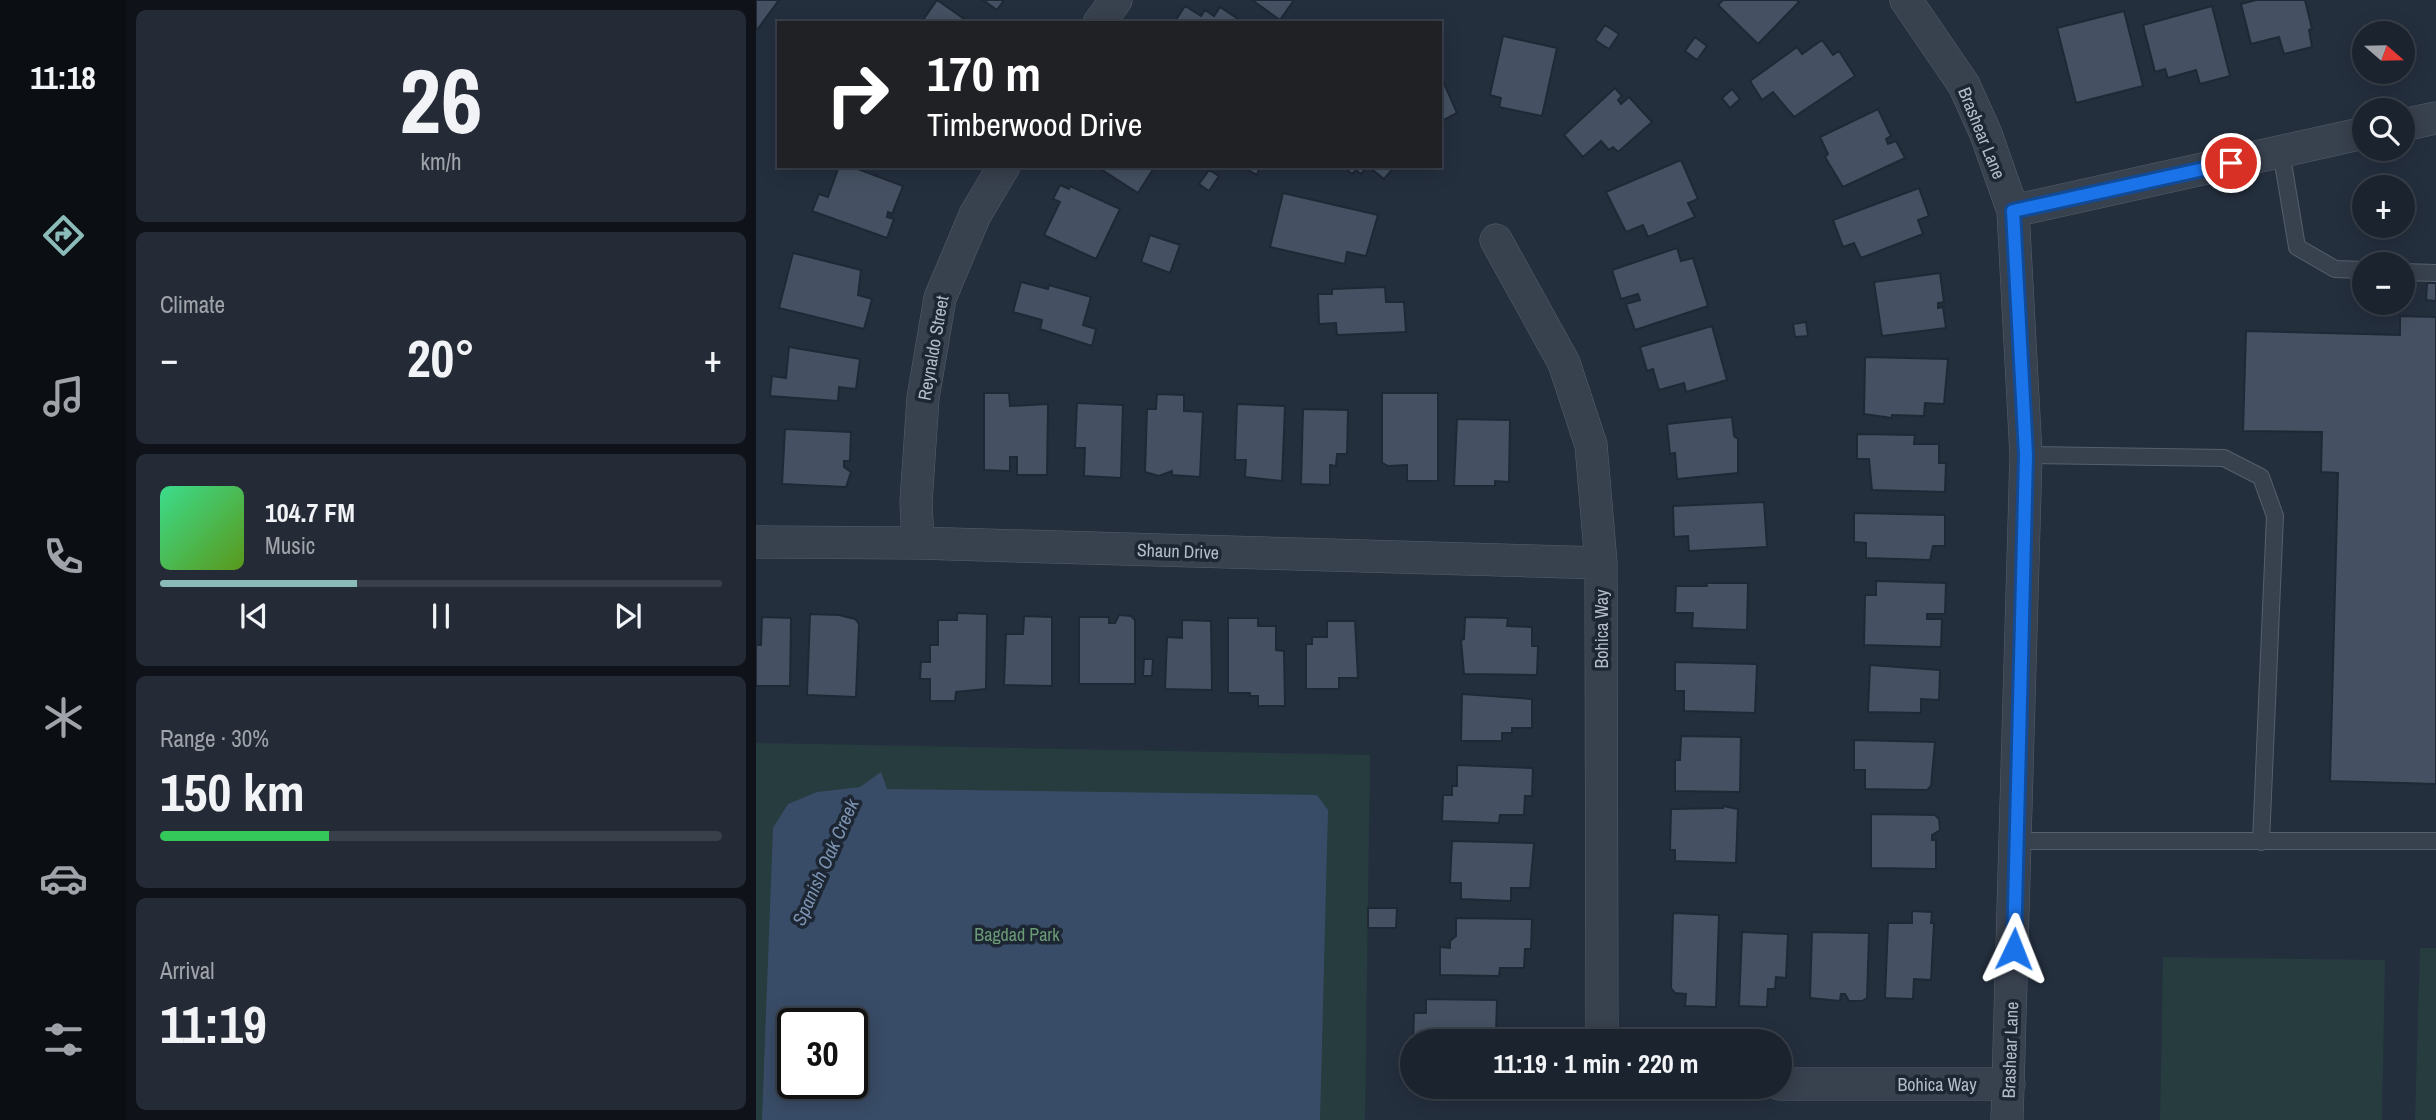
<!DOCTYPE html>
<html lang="en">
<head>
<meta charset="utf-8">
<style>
	:root { --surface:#1b232e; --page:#242b36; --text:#f1f3f6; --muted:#a0a4aa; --line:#39404a; --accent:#8bbbb9 }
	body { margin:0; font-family:"Archivo Narrow",sans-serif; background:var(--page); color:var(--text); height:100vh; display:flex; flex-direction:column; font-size:26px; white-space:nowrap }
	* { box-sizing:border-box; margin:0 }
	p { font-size:23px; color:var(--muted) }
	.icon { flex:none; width:38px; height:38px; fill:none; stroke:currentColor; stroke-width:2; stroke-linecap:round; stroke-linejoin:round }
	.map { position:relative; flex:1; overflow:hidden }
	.drawer { display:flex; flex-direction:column; gap:10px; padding:10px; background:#0f1319; width:630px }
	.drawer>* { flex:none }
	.hud { position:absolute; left:21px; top:21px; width:665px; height:147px; border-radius:0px; box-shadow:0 4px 18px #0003,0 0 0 2px var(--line); background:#202124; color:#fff; overflow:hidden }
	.needle { width:46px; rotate:110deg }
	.buttons { position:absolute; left:1596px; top:21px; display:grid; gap:14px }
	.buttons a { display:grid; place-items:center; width:63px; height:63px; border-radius:50%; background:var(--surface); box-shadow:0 4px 18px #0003,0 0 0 2px var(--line); font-size:35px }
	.speed { position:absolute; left:21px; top:1008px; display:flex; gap:14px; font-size:35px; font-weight:700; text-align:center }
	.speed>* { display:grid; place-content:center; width:91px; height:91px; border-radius:50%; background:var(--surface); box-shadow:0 4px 18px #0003,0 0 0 2px var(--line); line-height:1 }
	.speed .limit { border:4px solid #111; border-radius:10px; background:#fff; color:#111 }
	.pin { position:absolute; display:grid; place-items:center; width:60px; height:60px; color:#fff; margin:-30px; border:4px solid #fff; border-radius:50%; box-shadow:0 2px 7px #0007 }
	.me { position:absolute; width:77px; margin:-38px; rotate:2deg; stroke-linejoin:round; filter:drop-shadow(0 0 5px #0008) }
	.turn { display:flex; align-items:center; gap:24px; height:147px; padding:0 35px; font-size:32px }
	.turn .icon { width:91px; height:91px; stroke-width:2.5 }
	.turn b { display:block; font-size:49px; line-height:60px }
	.big { font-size:52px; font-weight:800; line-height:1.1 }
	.drawer .tile { flex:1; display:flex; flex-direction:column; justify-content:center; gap:10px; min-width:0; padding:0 24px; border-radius:10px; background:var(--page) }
	.drawer .dial { align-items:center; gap:0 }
	.dial b { font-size:91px; line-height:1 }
	.song { display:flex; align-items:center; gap:21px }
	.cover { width:84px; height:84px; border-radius:10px; background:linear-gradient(135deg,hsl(150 70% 55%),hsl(90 70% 35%)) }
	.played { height:7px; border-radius:4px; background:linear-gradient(90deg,var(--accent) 35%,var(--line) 35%) }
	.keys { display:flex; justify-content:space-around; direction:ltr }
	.heat { display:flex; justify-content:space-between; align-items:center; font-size:38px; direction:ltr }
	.charge { height:10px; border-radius:5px; background:linear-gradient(90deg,#34c759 30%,var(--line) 0) }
	.trip { position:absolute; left:644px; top:1029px; width:392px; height:70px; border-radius:35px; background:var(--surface); box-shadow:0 4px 18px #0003,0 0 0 2px var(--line); font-weight:800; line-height:70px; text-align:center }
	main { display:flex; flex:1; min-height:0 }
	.dock { display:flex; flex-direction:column; width:126px; justify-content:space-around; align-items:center; background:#0b0e12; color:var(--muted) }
	.dock .icon { width:49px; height:49px }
	.dock .selected { color:var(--accent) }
	.dock b { font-size:32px; color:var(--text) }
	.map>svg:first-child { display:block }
	.green { fill:#263c3f; fill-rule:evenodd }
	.water { fill:#394c67; fill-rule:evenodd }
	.building { fill:#455162; stroke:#1f2835; stroke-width:2 }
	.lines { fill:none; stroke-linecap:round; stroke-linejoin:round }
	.service-casing { stroke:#565f6c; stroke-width:18 }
	.minor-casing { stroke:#565f6c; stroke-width:33 }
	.service { stroke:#38414e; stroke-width:16 }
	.minor { stroke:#38414e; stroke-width:32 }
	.route-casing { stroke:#114b97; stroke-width:18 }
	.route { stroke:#1a73e8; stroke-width:12 }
	.labels { text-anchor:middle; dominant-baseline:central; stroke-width:7; stroke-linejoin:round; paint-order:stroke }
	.street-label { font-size:18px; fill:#b4bcc9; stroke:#1d2633 }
	.park-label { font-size:18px; fill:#6b9a76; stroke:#1d2633 }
	.water-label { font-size:19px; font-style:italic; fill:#7c92b1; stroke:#1d2633 }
</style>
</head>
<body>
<main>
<nav class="dock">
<b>11:18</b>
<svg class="icon selected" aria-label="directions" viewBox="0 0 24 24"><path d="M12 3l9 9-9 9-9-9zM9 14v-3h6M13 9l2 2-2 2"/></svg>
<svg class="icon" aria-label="music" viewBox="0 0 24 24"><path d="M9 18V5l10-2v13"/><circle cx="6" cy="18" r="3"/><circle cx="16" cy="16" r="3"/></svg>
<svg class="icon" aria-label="phone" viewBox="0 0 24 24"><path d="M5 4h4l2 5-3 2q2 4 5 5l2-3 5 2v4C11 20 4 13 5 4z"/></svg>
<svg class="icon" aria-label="climate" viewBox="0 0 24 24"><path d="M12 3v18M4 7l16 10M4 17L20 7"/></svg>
<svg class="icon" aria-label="car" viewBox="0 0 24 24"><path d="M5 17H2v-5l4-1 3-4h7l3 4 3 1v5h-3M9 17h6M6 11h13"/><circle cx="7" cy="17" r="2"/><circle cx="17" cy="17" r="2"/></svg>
<svg class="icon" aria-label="filters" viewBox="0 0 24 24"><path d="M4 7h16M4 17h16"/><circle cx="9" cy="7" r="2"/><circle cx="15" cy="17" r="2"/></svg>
</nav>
<section class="drawer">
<div class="tile dial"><b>26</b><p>km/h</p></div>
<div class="tile"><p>Climate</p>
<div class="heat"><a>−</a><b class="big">20°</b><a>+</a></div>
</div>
<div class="tile">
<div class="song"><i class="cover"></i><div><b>104.7 FM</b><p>Music</p></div></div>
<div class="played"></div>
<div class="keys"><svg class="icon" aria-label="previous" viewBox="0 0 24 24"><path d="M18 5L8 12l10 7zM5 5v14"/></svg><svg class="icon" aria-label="pause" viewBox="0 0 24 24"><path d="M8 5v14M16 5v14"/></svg><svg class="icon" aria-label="next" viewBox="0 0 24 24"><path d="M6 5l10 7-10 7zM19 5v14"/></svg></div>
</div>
<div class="tile"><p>Range · 30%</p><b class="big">150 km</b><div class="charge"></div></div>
<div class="tile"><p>Arrival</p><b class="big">11:19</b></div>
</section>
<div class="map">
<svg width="1680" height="1120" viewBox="0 0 1680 1120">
	<rect width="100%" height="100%" fill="#242f3e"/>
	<!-- green -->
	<path class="green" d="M0 743 614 755 609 1120H0ZM37 1024H96V1083H37Z
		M1664 948H1680V1120H1659Z
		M1407 957 1629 960 1626 1120H1404Z"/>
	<!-- water -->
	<path class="water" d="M125 772 131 789 561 795 572 810 564 1120H6L17 828 32 804 61 792 104 787ZM37 1024H96V1083H37Z"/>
	<!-- building -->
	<path class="building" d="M0 0H23L1 30 0 29Z
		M181 0 214 23H165Z
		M227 0H248L241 10Z
		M496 0H538L524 20Z
		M967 0H1041L1043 2 1002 44 962 5Z
		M1500 0H1549L1556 29 1553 30 1556 47 1528 54 1523 37 1495 44 1485 4Z
		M429 6 445 16 449 10 458 16 464 7 488 23H418Z
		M1456 6 1474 76 1444 84 1440 70 1412 78 1409 69 1399 72 1387 25Z
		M1368 11 1387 86 1320 103 1301 28Z
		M849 25 863 34 853 49 839 40Z
		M747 36 801 48 786 116 743 107 745 98 734 95Z
		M939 37 951 46 941 60 929 51Z
		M1066 40 1077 55 1083 51 1099 76 1038 117 1017 92 1006 100 994 81 1041 47 1046 54Z
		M684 74 701 113 684 122Z
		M859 88 866 96 862 100 865 104 873 97 896 122 862 152 857 147 853 150 845 141 827 157 808 135Z
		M976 89 984 99 974 108 966 98Z
		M1122 109 1135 136 1130 139 1132 144 1140 141 1149 158 1087 187 1069 157 1072 154 1064 137Z
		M925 160 942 199 932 203 939 217 892 237 887 225 870 232 850 192Z
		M83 166H94L147 186 136 214 132 212 131 217 138 219 131 238 56 211 63 194 72 197Z
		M340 166H399L382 193Z
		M484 166H504L501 175Z
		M587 166H612L605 174 600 170 596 174Z
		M612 166H639L628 179Z
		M453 170 463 176 453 191 443 184Z
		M304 185 313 189 314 186 364 209 340 259 288 235 304 202 297 199Z
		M1163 188 1173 216 1162 220 1167 234 1105 258 1098 243 1087 247 1077 220Z
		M527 193 622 215 610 256 591 252 589 264 514 247Z
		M394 235 424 245 414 273 385 262Z
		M921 248 925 261 937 258 952 306 879 330 870 304 884 300 882 294 865 299 856 270Z
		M37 253 105 270 102 295 116 299 108 329 23 308Z
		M1184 273 1188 302 1182 303V308L1187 307 1190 328 1126 336 1118 282Z
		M265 282 292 289 293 285 335 297 327 325 340 329 336 346 284 329 286 320 257 312Z
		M1671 283H1680V301L1670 300Z
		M629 287 630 302H648L650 332 581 335 580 323 563 324 562 294H576V289Z
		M1644 316 1680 317V784L1574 781 1582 473 1565 472 1566 432 1487 431 1490 331 1644 335Z
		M1050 322 1052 336 1039 337 1037 324Z
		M956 326 971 380 930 392 928 383 903 390 897 369 891 371 884 347Z
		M33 347 104 359 100 389 83 387 82 401 14 396 16 376 30 378Z
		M1109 357 1192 359 1188 404 1169 403 1168 416 1136 415V418L1108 414Z
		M228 393H253L254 406 292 404 291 475H261V457H254V471L228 470Z
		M626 393H682V481H651V465L632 466 626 463Z
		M401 394 428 395V411L447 412 444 477 416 475V471L403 476 389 472 391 409H400Z
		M321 403 367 405 365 478 328 476 329 448H319Z
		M481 404 529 406 526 481 489 477 490 460H479Z
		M547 409 592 410 591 454H581L580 466 574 465V485L545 484Z
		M976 417 978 436 982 439V473L921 479 919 453 914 454 911 424Z
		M701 419 754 420 753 482 739 481V486H698Z
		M29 429 95 432 94 461H88V467L95 472 90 487 26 484Z
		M1101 434 1159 435 1158 444H1183V463H1190L1189 492 1116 490 1113 459H1101Z
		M1008 502 1011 547 933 551 932 536 918 537 917 506Z
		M1098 513 1189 515V546H1177L1174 560 1110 558V543L1098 542Z
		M1120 581 1190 583 1189 614H1171V619H1186L1185 647 1108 645 1109 595H1120Z
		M950 583H992L991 630 936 628 937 613H919L920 586H951Z
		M201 613 231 614 230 689 200 692 199 701H174V679H164L165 662H174V645H182V620H201Z
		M54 614 83 615 99 619 103 624 100 697 51 695Z
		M363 615 375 616 379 620V684H323V617H353V623H359Z
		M268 616 296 617V686L248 685 250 634H267Z
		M6 617 35 618 34 686H0V645H5Z
		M709 617 752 618 751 626 776 627V646H782L781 675 708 674 705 640 708 639Z
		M472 618H502V626H520V650L528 651 529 706H502V696H494V693H472Z
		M426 620 455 621 456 690 409 689 411 637 426 638Z
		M571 621H599L602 678H583V689H550V644H556V637H571Z
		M388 659H397L396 676H387Z
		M919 662 1001 664 999 713 928 711V691H919Z
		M1114 665 1184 670 1183 700 1165 699V713L1112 712Z
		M706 694 776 699V728H756V733H746V741H705Z
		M925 736 985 737 984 792 919 791V760H924Z
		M1098 740 1179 742 1175 786 1171 790 1109 789V770H1098Z
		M701 765 777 768 776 796H769L768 815H744L743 823 686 821 687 795H696V786H701Z
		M967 806 982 809 980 863 919 861V850H914L915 809 967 808Z
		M1115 814 1179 815 1183 819 1184 830 1176 835V840H1180V869L1115 868Z
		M696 841 778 843 774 888H755V901L705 899V883H694Z
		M612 908H641L640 928H612Z
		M1156 911 1176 912 1175 923H1178L1175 980 1158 979 1157 999 1129 998 1132 923H1156Z
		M917 913 963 915 960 1007 929 1006 930 994 919 993 915 988Z
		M700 918 776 919 775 949H769L768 968H744L743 976 684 975V947L694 948V941L700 936Z
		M986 932 1032 934 1030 978 1020 977 1019 989H1012L1011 1007 983 1006Z
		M1056 932 1113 933 1111 998 1106 1001H1093L1089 994H1085L1084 1001 1054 998Z
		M670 999 741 1000 740 1033H722V1037H736V1041H657L658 1013H670Z"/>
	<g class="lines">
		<defs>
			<path id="service" d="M1525 151 1541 247 1579 269 1608 270
				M1647 272 1680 273
				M1270 455 1468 458 1505 477 1519 516 1505 842
				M1262 841H1680"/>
			<path id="minor" d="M1150 0 1208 85 1230 134 1257 211 1270 455 1251 1120
				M343 23 360 0
				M1647 125 1680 118
				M1257 211 1608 133
				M740 240 808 363 835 445 845 563 846 1041
				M0 542 162 543 845 563
				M162 543 160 502 167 398 184 298 219 215 248 166
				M1024 1084H1253"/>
		</defs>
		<!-- service casing -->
		<use href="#service" class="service-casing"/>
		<!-- minor casing -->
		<use href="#minor" class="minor-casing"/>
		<!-- service -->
		<use href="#service" class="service"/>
		<!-- minor -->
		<use href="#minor" class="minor"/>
	</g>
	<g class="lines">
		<defs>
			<path id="route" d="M1258 949 1270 455 1257 211 1475 163"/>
		</defs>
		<!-- route casing -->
		<use href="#route" class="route-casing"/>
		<!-- route -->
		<use href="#route" class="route"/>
	</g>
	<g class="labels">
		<!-- street labels -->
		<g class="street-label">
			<text transform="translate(1226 133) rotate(68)">Brashear Lane</text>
			<text transform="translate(177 348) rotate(-80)">Reynaldo Street</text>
			<text transform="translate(422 551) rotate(2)">Shaun Drive</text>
			<text transform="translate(845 629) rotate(-90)">Bohica Way</text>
			<text transform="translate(1254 1050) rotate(-88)">Brashear Lane</text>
			<text x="1181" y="1084">Bohica Way</text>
		</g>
		<!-- park labels -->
		<g class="park-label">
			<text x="261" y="934">Bagdad Park</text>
		</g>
		<!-- water labels -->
		<g class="water-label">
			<text transform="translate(69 862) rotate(-66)">Spanish Oak Creek</text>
		</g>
	</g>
</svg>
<div class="buttons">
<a><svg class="needle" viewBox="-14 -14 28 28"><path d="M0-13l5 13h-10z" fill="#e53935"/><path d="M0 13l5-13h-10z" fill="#a0a4aa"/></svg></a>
<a><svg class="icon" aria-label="search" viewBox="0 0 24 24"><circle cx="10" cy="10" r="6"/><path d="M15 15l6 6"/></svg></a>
<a>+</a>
<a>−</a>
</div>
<div class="speed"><div class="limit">30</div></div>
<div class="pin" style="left:1475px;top:163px;background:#d93025"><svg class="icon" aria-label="arrive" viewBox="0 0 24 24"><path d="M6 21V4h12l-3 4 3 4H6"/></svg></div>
<svg class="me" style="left:1258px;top:949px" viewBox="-20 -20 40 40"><path d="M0-17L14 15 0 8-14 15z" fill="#1a73e8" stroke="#fff" stroke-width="4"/></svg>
<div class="trip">11:19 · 1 min · 220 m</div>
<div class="hud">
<div class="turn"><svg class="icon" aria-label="right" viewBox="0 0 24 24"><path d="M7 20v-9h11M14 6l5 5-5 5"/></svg><div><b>170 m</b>Timberwood Drive</div></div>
</div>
</div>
</main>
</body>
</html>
